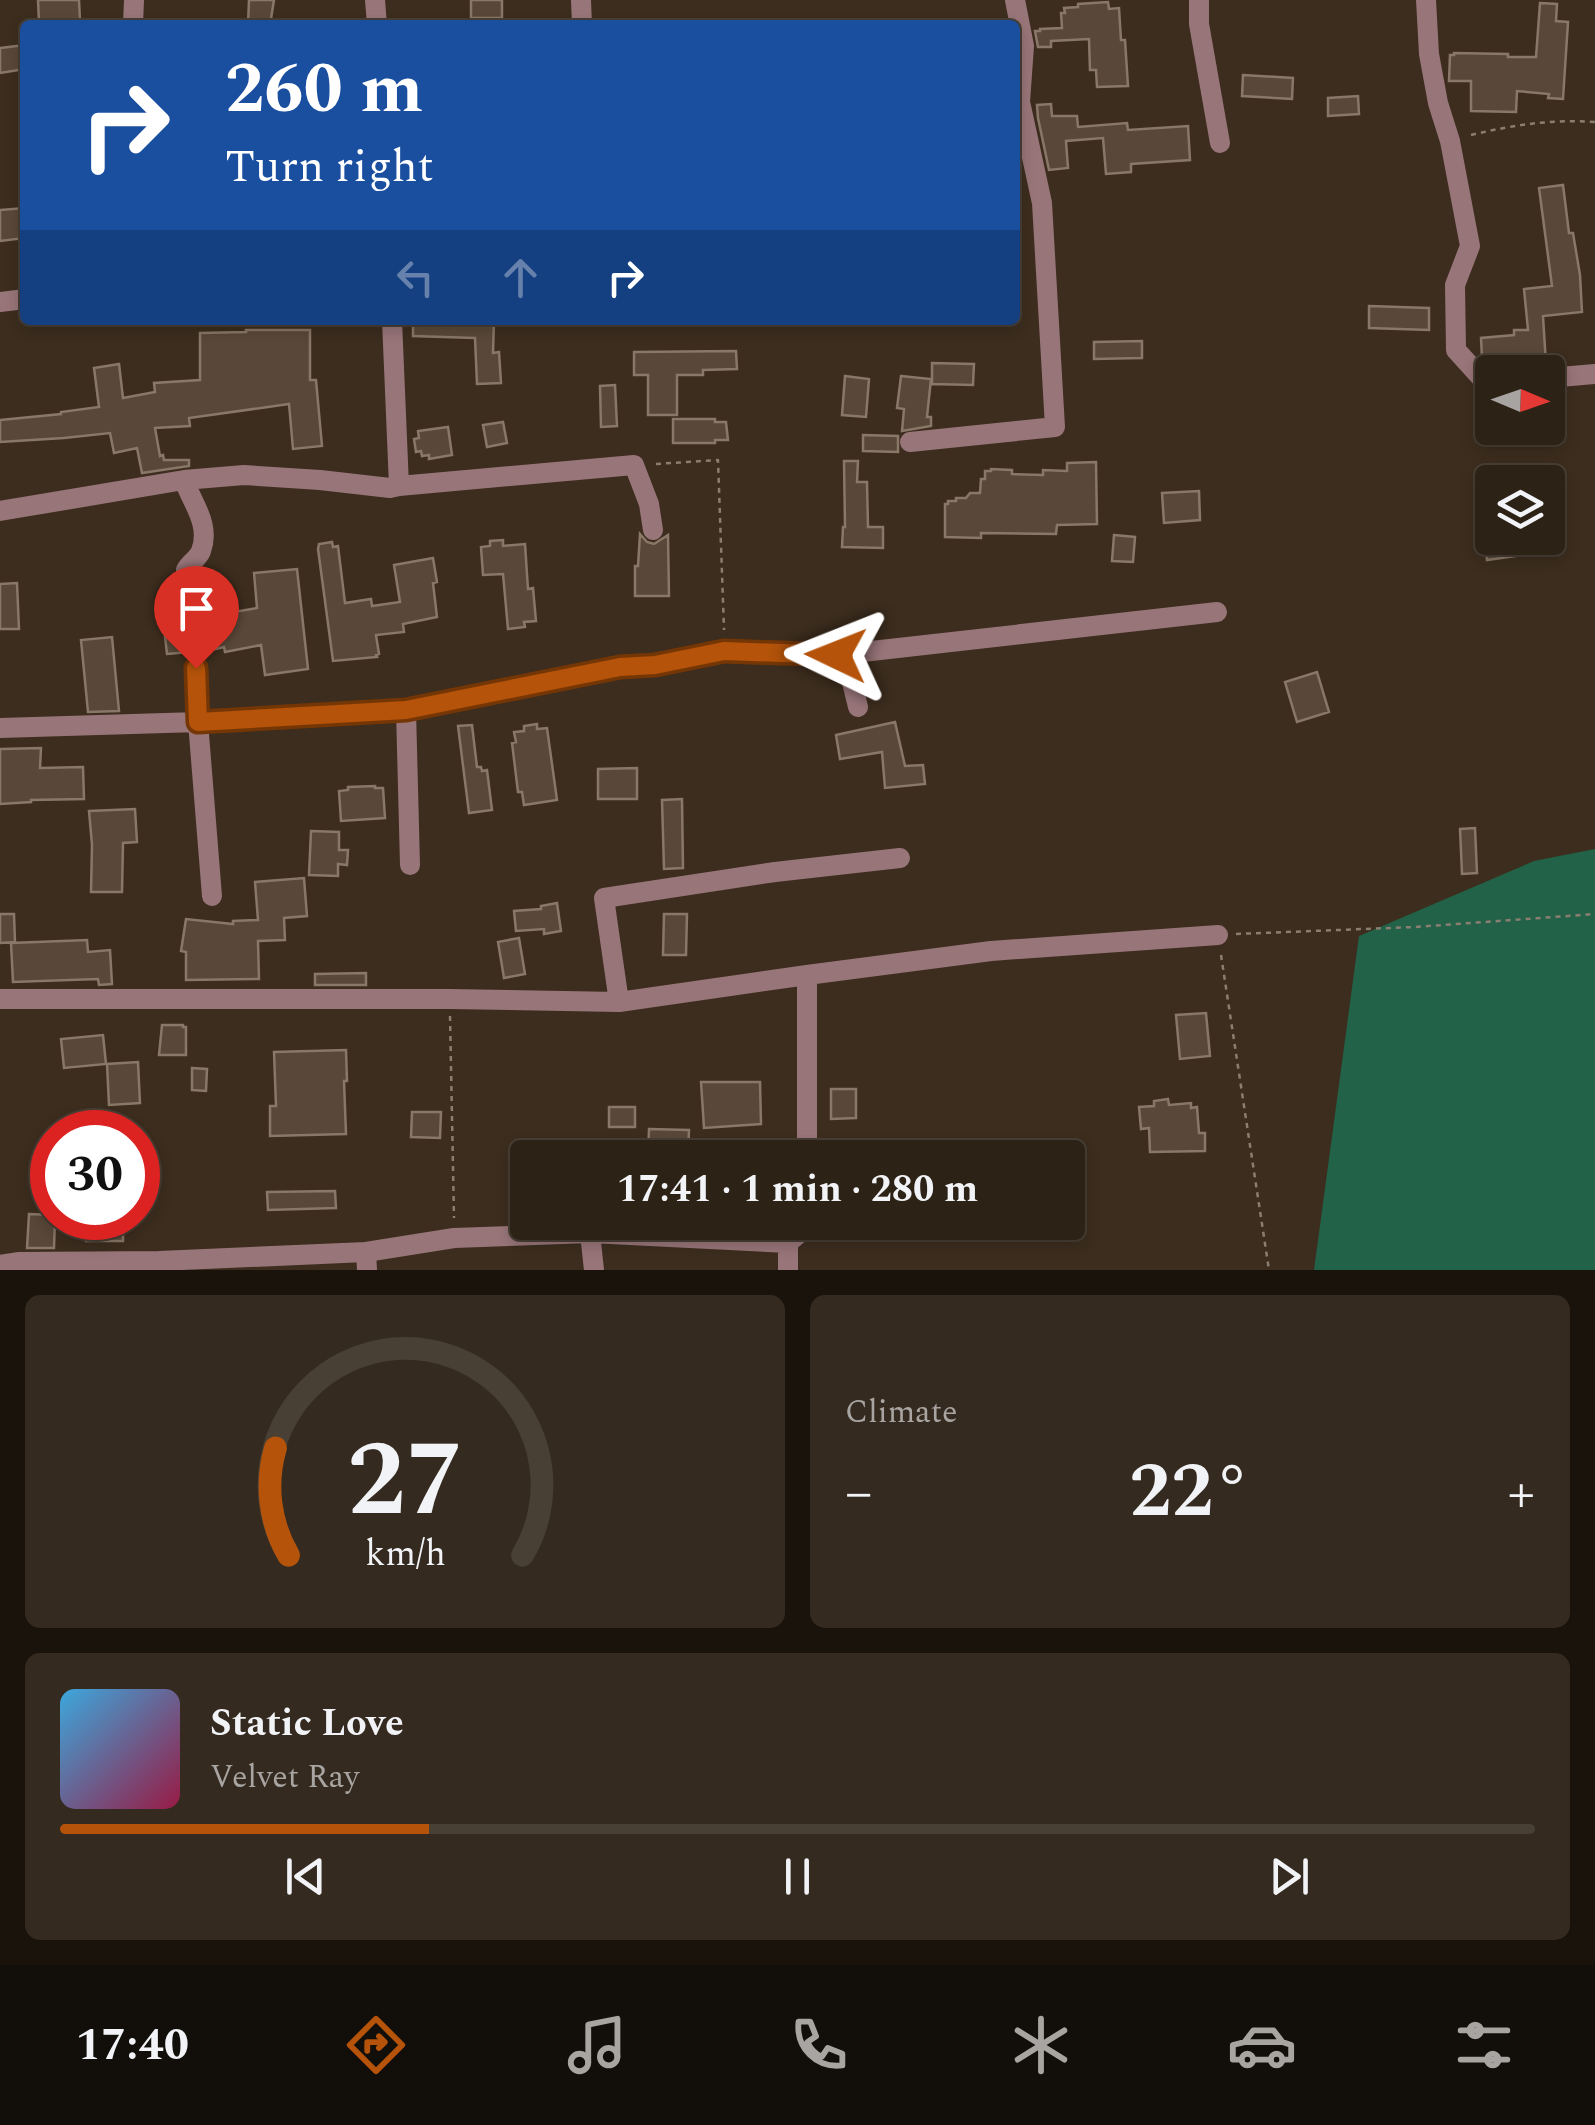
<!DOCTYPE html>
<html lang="en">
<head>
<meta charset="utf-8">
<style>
	:root { --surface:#2d2216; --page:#352a1f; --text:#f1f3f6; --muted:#a7a4a1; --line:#483f35; --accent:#b45309 }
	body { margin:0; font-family:Spectral,serif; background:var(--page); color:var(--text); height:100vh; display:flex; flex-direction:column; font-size:38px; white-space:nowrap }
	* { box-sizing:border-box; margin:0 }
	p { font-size:32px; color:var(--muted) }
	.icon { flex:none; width:55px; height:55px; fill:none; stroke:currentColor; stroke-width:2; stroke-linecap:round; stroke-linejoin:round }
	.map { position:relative; height:1270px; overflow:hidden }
	.side { display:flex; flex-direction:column; gap:25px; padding:25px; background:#19130c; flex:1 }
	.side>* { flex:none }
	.guide { position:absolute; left:20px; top:20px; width:1000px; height:305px; border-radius:10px; box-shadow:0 5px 15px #0003,0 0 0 2px var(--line); background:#1a4fa0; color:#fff; overflow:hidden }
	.needle { width:65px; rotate:92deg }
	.fabs { position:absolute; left:1475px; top:355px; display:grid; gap:20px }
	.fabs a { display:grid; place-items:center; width:90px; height:90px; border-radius:10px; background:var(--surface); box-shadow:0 5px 15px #0003,0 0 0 2px var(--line); font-size:50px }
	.speed { position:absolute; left:30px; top:1110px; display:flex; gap:20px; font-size:50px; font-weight:700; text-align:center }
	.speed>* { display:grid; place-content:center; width:130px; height:130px; border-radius:50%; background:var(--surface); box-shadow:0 5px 15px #0003,0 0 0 2px var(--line); line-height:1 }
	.speed .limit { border:15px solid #d22; background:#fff; color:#111 }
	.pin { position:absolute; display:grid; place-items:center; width:85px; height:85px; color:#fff; margin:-102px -42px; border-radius:50% 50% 50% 0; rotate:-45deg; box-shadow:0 0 10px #0007 }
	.pin .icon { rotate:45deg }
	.me { position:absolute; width:110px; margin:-55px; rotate:272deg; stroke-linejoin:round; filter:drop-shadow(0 0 8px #0008) }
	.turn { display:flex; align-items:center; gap:35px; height:210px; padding:0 40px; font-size:45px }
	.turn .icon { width:130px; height:130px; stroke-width:2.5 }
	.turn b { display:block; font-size:70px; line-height:85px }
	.lanes { display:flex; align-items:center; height:95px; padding:0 40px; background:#0003; justify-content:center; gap:50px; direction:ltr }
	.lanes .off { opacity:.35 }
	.big { font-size:75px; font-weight:700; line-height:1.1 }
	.side .widget { flex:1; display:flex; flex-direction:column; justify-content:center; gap:15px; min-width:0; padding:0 35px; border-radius:15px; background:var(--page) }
	.side .dial { align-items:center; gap:0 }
	.dial svg { height:260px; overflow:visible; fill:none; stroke:var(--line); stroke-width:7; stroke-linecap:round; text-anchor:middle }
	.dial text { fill:var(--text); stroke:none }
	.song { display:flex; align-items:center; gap:30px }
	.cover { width:120px; height:120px; border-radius:15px; background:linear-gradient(135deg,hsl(200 70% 55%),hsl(340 70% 35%)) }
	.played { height:10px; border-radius:5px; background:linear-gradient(90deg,var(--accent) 25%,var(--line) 25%) }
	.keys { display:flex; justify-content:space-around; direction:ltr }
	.heat { display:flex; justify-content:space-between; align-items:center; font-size:55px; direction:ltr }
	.side .tiles { flex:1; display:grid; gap:25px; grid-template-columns:1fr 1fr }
	.widget:last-child { grid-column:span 2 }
	.trip { position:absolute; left:510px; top:1140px; width:575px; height:100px; border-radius:10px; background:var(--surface); box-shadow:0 5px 15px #0003,0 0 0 2px var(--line); font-weight:700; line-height:100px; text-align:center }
	.tab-bar { display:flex; height:160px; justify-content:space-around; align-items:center; background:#120e09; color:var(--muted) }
	.tab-bar .icon { width:70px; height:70px }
	.tab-bar .on { color:var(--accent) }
	.tab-bar b { font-size:45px; color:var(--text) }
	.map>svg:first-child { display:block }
	.green { fill:#226248 }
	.building { fill:#594839; stroke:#897767; stroke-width:2.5 }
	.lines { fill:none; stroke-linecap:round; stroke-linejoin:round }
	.path { stroke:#8a7e72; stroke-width:2.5; stroke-dasharray:5 5; stroke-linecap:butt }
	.minor { stroke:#987579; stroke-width:20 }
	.route-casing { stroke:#753606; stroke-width:25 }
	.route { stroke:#b45309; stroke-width:18 }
</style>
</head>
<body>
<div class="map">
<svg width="1595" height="1270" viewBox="0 0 1595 1270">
	<rect width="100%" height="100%" fill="#3c2d1e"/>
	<!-- green -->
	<path class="green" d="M1595 849V1270H1314L1359 936 1534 861Z"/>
	<!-- building -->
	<path class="building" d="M38 0H79L80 20 39 22Z
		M249 0H274L270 25H248Z
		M471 0H502V18H471Z
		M1108 2 1109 9 1119 8 1121 40H1125L1128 86 1097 87 1096 70H1090L1089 39 1051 41V47H1038L1035 31H1040V29L1062 28 1061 13H1065L1064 8 1078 7V4Z
		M1540 3 1557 4 1556 21 1568 22 1563 99 1548 98 1549 94 1517 91 1516 112 1471 111V81H1449L1450 55H1454V53L1508 54V57H1536Z
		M25 45V69L0 73V48Z
		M1243 75 1293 78 1292 99 1242 96Z
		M1358 96 1359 114 1328 116V98Z
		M1051 104 1052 116H1077L1078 127 1127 123 1128 130 1188 126 1190 160 1131 164V172L1106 174 1103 138 1066 141 1068 168 1049 170 1038 118 1037 105Z
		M1563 185 1569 233H1573L1580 275 1582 312 1543 316 1546 364 1539 368 1498 370 1491 368 1482 358 1481 338 1514 335V330H1528L1524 289 1552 286 1539 188Z
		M25 208V238L0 241V210Z
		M1369 306 1429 308V330L1369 328Z
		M413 320H494L493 353 499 352 501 383 477 384 475 338 413 336Z
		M246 330H310V380H316L322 446 293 449 289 404 189 418 190 426 155 428 160 456 163 455 164 460H189V466L142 473 137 448 114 453 110 433 64 438 0 442V420L61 414V412L99 407 94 368 119 364 123 398 155 392 154 383 200 380V333L246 332Z
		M1142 341V358L1094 359V342Z
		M736 351 737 369 703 370V375H677V415H648V375H634V352Z
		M932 363 974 364 973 385 932 384Z
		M845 376 869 379 866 417 842 415Z
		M901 376 931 379 927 417H931V426L902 431 904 409 897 408Z
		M615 385 617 426 601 427 600 386Z
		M673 419H715V422H726L728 440H715V443H673Z
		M503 422 507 443 487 447 483 425Z
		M448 427 452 455 429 459V455L422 456 421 451 416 452 414 439 419 438 418 431Z
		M863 435 898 436V452L863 451Z
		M844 461H858L857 482H867L868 527H883V548L842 547 843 527H845Z
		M1096 462 1097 524 1057 525 1056 534 981 533V538L945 537V504H948V501H956V498H966L970 493H980L981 479H985V471H991V469L1012 470V474L1043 475V470L1067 471V463Z
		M1199 491 1200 520 1164 523 1162 493Z
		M640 534 647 542 654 544 668 535 669 596H635V566H638Z
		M1114 535 1135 537 1133 562 1112 561Z
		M503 540V546L525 544 528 589 533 588 536 621 524 622 525 627 508 629 503 574 483 575 481 547 490 546V541Z
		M332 542 333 547 338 546 345 603 371 599 372 606 400 602 394 565 433 558 437 582 433 583 437 617 403 624 404 632 376 635 379 654 376 655 377 657 333 661 318 549 319 544Z
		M1514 542 1516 556 1487 560 1485 546Z
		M297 569 308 669 265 675 261 645 225 652 224 647 216 649 215 640 189 641 190 652 167 654 163 619 170 618 168 586H173L178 593 187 596 194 593 199 584H202L204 617 257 608 254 573Z
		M17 583 19 629H0V584Z
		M112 637 119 711 88 712 81 640Z
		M1317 672 1329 712 1297 722 1285 682Z
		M895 722 905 766 923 765 925 784 885 788 882 752 840 759 836 735Z
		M537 724V729L547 728 557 800 524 805 522 792H518L512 743 516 742 514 732 524 731V726Z
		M472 725 477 767H481L482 771 487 770 492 810 469 813 458 726Z
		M41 748 40 768 83 767 84 799 31 800V802L0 804V749Z
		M637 768V799H598V769Z
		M375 786V788H383L385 818 341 821 339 791 348 790V787Z
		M682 799 683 868 664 869 662 800Z
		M135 809 137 842 123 843 122 892H91L92 845 89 811Z
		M1475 828 1477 873 1462 874 1460 829Z
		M311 831 339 832V850H348L347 865 338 864V876L309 875Z
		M304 878 307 916 284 918 285 940 258 941 259 979 186 980V952L181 951 186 919 233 924V921L258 920 255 882Z
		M557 903 561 931 544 934V929L516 931 514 911 541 909V906Z
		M0 914H14L15 942 0 943Z
		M664 914H687L686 955H663Z
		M519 938 525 974 504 978 498 942Z
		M87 940 88 952 110 950 112 984 99 985 98 979 13 982 11 943Z
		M366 973V985H315V974Z
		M1206 1013 1210 1056 1180 1059 1176 1015Z
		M162 1025H183V1027H186V1055H159Z
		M103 1035 106 1064 64 1068 61 1039Z
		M346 1050 347 1081H344L346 1134 270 1136V1106H276L274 1052Z
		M138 1062 140 1103 109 1105 107 1064Z
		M192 1068 207 1069 206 1091 192 1090Z
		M701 1082H760L761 1124 704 1128Z
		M831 1089H856V1118L831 1119Z
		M1168 1099 1169 1105 1191 1103V1108L1197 1107 1199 1133H1205V1151L1150 1152 1149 1128 1141 1129 1139 1107 1154 1106V1101Z
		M609 1107H635V1127H609Z
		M412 1112H441L440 1138 411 1137Z
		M649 1129 689 1130 688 1158H648Z
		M335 1191 336 1208 268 1210 267 1192Z
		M29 1214 52 1215 55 1218 54 1248H27Z
		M86 1218H123V1241H86Z"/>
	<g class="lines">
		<!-- path -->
		<path class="path" d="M1471 135C1513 125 1552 119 1595 122
			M656 464 718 460 724 630
			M1236 934 1415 927 1595 914
			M1221 955 1269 1270
			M450 1016 454 1218"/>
		<!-- minor -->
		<path class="minor" d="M375 0 377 25
			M581 0 582 25
			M1199 0V24L1220 143
			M1426 0 1429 54 1438 103 1450 141 1470 246 1455 285 1456 350 1485 382H1492
			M133 25 134 0
			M0 302 25 299
			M1548 378 1595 374
			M910 442 1055 427 1042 203 1020 102 1024 46 1015 0
			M184 480C192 503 211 524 201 551 198 559 190 562 186 570V582
			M399 486 634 465 649 504 653 530
			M0 511 184 480 244 475 320 480 390 488 399 486 392 320
			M836 655 1217 612
			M196 668 198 722 212 896
			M406 710 410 865
			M0 728 198 722 406 710 620 667 655 665 724 651 836 655 851 678 858 707
			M0 999H450L619 1002 807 975
			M619 1002 604 898 775 872 900 858
			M807 1158V975L991 951 1218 935
			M590 1233 594 1270
			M788 1243 808 1226V1222
			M0 1265 18 1262 159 1261 366 1252
			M367 1270 366 1252 454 1238 590 1233 788 1243V1270"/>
	</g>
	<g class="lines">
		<defs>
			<path id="route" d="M196 668 198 722 406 710 620 667 655 665 724 651 836 655"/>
		</defs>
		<!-- route casing -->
		<use href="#route" class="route-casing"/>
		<!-- route -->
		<use href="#route" class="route"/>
	</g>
</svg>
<div class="fabs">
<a><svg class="needle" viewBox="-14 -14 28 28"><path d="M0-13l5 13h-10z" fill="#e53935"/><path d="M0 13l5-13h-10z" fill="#a7a4a1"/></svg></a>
<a><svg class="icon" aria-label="layers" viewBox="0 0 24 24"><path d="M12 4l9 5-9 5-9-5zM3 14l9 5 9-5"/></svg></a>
</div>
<div class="speed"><div class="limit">30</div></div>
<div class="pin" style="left:196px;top:668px;background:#d93025"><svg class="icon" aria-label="arrive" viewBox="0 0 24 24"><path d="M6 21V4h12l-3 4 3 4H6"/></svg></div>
<svg class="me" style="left:836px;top:655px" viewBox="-20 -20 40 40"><path d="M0-17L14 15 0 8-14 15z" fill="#b45309" stroke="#fff" stroke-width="4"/></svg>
<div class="trip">17:41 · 1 min · 280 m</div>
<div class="guide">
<div class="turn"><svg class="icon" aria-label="right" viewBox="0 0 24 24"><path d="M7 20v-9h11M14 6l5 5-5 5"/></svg><div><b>260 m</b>Turn right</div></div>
<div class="lanes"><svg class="icon off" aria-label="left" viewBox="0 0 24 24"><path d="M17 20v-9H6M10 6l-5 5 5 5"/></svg><svg class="icon off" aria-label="ahead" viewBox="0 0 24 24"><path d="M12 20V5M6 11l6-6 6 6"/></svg><svg class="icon" aria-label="right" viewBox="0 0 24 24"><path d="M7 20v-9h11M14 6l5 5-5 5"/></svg></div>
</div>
</div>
<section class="side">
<div class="tiles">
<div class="widget dial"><svg viewBox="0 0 100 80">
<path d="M14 69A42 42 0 1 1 86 69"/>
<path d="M14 69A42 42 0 0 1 10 36" stroke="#b45309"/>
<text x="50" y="56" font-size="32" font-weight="700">27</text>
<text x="50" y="72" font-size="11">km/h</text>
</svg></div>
<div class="widget"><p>Climate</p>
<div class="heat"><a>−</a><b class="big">22°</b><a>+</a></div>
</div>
<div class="widget">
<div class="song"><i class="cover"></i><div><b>Static Love</b><p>Velvet Ray</p></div></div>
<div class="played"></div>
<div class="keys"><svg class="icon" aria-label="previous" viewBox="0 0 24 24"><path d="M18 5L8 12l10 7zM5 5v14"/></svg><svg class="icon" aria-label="pause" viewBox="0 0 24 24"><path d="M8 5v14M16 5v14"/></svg><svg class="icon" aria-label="next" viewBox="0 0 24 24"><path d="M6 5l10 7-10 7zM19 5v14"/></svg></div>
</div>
</div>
</section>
<nav class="tab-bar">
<b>17:40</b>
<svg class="icon on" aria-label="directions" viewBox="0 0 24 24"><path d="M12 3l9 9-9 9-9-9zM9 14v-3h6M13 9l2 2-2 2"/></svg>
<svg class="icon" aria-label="music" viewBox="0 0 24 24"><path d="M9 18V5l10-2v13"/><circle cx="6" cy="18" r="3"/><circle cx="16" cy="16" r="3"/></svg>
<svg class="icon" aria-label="phone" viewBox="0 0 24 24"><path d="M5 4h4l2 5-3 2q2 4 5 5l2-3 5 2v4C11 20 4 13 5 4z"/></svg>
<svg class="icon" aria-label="climate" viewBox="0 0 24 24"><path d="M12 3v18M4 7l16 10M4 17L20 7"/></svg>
<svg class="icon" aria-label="car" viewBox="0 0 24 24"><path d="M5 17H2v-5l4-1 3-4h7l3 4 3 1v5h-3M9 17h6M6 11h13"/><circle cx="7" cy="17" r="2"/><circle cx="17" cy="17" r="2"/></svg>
<svg class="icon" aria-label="filters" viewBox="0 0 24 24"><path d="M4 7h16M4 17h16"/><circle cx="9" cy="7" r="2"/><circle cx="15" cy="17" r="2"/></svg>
</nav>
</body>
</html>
